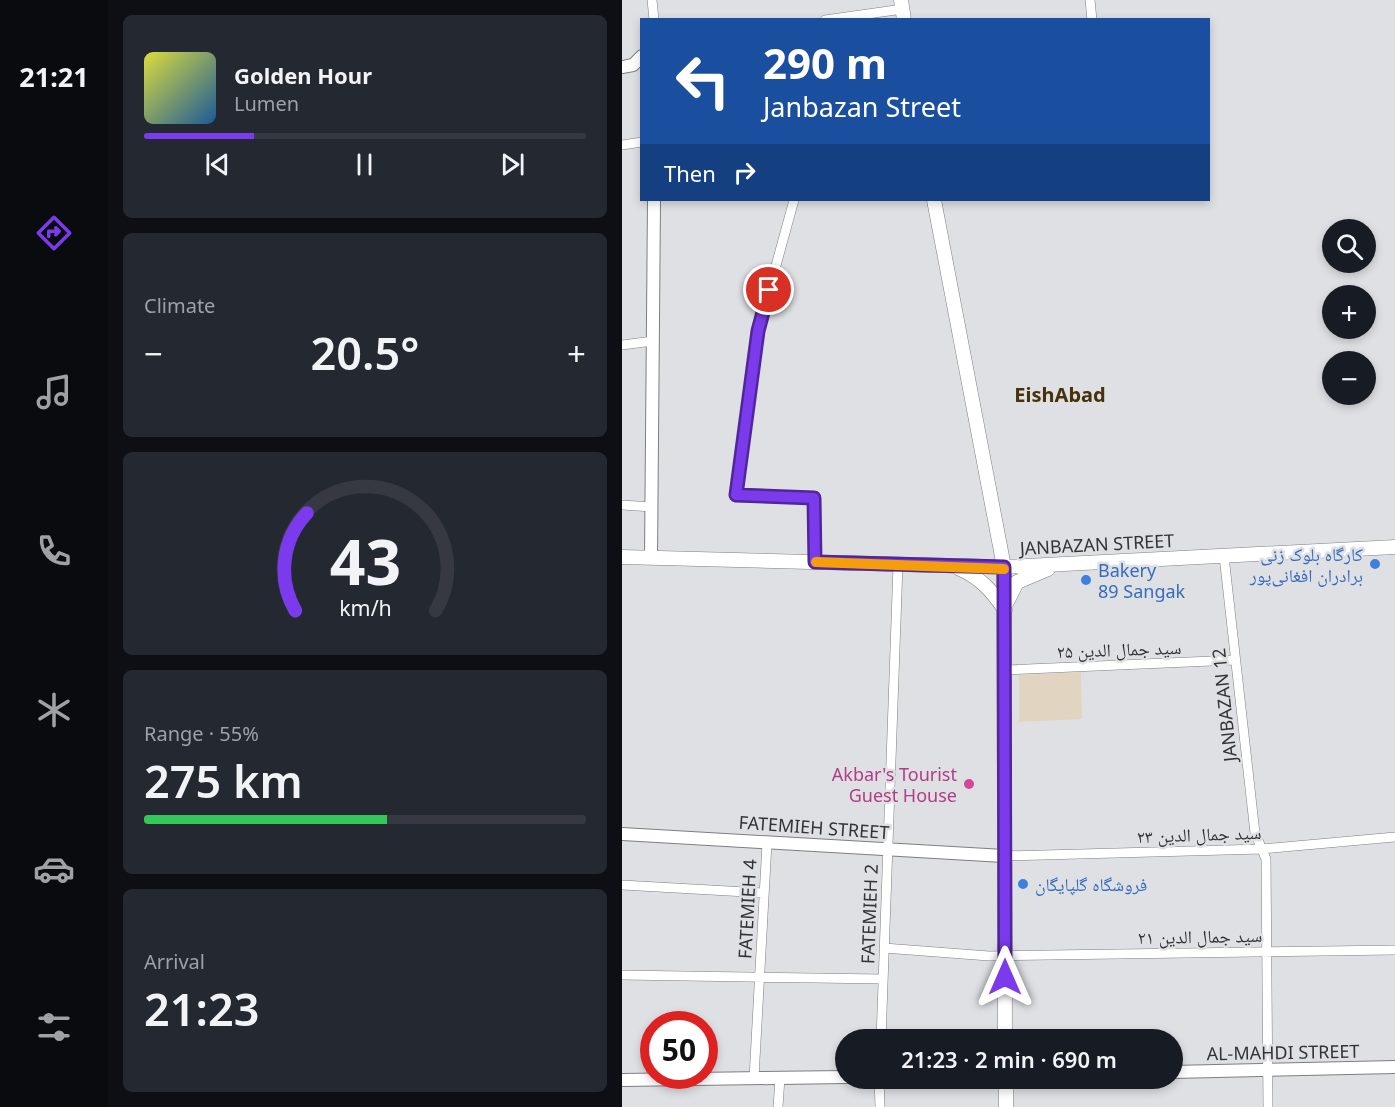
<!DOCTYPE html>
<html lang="en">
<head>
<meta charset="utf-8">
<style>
	:root { --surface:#171b24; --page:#242831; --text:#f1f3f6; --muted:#9ea1a6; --line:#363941; --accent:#7c3aed }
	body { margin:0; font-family:"Noto Sans","Noto Naskh Arabic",sans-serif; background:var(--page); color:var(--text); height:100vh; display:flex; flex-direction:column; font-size:22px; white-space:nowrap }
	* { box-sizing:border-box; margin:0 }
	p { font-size:20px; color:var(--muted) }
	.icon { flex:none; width:33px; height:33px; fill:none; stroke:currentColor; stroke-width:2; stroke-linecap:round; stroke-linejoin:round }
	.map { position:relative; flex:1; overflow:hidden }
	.panel { display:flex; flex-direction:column; gap:15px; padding:15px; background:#0d0f14; width:514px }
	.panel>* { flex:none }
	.hud { position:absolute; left:18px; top:18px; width:570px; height:183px; border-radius:0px; box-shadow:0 3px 9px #0003; background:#1a4fa0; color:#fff; overflow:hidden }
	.fabs { position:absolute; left:700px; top:219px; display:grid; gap:12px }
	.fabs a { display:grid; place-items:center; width:54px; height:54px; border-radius:50%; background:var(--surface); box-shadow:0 3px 9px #0003; font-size:30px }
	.speed { position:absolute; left:18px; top:1011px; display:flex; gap:12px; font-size:30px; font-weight:700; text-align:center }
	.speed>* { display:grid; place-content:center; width:78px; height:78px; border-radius:50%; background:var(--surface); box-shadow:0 3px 9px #0003; line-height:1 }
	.speed .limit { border:9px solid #d22; background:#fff; color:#111 }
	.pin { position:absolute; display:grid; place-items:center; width:51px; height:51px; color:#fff; margin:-26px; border:3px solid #fff; border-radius:50%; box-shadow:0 2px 6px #0007 }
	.me { position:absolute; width:66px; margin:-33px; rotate:0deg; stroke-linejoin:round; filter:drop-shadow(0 0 4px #0008) }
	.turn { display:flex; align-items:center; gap:21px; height:126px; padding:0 24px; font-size:27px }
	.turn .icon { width:78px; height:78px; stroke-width:2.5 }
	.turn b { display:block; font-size:42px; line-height:51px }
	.then { display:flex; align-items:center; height:57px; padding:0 24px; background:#0003; gap:12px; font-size:22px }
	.big { font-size:45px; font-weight:600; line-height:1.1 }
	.panel .tile { flex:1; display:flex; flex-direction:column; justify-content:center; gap:9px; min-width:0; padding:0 21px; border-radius:9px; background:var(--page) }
	.panel .dial { align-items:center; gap:0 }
	.dial svg { height:156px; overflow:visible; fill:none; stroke:var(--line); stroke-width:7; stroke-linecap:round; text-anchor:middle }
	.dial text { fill:var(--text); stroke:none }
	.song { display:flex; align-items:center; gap:18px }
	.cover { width:72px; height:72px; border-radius:9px; background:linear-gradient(135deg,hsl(60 70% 55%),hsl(210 70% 35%)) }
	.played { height:6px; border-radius:3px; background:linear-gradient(90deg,var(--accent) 25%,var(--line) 25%) }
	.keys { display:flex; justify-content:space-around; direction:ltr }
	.heat { display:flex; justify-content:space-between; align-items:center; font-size:33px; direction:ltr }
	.charge { height:9px; border-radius:4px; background:linear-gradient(90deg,#34c759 55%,var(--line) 0) }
	.trip { position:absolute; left:213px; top:1029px; width:348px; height:60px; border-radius:30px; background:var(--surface); box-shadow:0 3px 9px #0003; font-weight:600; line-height:60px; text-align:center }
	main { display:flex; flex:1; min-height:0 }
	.tabs { display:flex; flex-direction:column; width:108px; justify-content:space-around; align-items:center; background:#090b0e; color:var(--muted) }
	.tabs .icon { width:42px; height:42px }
	.tabs .selected { color:var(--accent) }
	.tabs b { font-size:27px; color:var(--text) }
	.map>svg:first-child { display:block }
	.education { fill:#e1d5c1 }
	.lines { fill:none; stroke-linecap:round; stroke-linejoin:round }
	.minor-casing { stroke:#7e7e82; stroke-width:10 }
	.tertiary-casing { stroke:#7e7e82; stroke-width:14 }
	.secondary-casing { stroke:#7e7e82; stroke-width:15 }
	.minor { stroke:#fff; stroke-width:9 }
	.tertiary { stroke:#fff; stroke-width:12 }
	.secondary { stroke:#fff; stroke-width:14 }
	.route-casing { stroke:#51269a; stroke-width:15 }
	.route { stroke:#7c3aed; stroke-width:10 }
	.slow { stroke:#f59e0b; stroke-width:10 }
	.shop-dot { fill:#3f7fe0; stroke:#dfe0e4; stroke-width:2 }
	.hotel-dot { fill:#d1479c; stroke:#dfe0e4; stroke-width:2 }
	.labels { text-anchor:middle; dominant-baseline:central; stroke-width:5; stroke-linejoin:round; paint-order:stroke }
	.street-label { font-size:18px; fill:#333335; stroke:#dfe0e4 }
	.shop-label { font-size:18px; fill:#366cbe; stroke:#dfe0e4; text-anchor:start }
	.hotel-label { font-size:18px; fill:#b23c85; stroke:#dfe0e4; text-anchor:end }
	.neighbourhood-label { font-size:20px; font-weight:bold; fill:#46320b; stroke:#dfe0e4 }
</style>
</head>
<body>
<main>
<nav class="tabs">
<b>21:21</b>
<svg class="icon selected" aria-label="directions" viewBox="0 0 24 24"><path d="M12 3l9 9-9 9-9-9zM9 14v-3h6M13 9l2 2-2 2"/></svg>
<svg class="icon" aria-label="music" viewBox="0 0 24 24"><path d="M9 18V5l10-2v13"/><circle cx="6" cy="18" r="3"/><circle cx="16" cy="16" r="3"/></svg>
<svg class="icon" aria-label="phone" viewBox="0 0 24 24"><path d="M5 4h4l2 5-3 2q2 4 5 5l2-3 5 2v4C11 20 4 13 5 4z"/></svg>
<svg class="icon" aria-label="climate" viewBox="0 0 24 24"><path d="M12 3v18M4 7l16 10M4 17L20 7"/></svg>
<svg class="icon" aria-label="car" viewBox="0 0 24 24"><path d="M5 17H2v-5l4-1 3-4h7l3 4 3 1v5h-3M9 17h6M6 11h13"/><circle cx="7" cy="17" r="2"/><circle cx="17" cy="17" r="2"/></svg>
<svg class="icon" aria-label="filters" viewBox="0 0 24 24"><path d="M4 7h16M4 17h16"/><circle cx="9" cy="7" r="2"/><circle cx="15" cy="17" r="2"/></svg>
</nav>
<section class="panel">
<div class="tile">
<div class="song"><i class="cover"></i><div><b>Golden Hour</b><p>Lumen</p></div></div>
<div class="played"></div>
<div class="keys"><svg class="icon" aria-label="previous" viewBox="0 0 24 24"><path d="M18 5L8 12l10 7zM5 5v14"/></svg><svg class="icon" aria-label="pause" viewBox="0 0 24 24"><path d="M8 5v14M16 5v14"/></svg><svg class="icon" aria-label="next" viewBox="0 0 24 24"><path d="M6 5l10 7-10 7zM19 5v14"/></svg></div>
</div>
<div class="tile"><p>Climate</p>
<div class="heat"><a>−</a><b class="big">20.5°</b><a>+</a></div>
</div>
<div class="tile dial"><svg viewBox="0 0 100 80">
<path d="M14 69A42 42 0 1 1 86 69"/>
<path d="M14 69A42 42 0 0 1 20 19" stroke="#7c3aed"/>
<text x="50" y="56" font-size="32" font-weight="700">43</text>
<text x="50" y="72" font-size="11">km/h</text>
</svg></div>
<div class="tile"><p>Range · 55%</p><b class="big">275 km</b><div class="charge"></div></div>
<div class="tile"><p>Arrival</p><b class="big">21:23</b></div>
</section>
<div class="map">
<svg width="773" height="1107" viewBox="0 0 773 1107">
	<rect width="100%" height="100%" fill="#dfe0e4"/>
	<!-- education -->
	<path class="education" d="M459 672 460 719 397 722V675Z"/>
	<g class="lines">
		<defs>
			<path id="minor" d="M30 0 32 20
				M468 0 470 20
				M203 20 281 9
				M0 145 20 142
				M172 200 136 331 114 495 192 498 193 562
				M0 345 31 341
				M0 505 30 507
				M602 556 633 833 644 859 646 1107
				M382 670 613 660
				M382 856 640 849 773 837
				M0 885 142 893
				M262 948 367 956 773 950
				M0 975 261 979
				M259 1040 276 565
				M132 1078 145 843
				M257 1078 258 1107
				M156 1107 158 1078"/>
			<path id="tertiary" d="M0 67 11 65 20 56
				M29 558 32 200
				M0 834 382 856
				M550 1072 773 1067
				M0 1080 224 1077"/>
			<path id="secondary" d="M279 0 282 20
				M312 200 382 567 383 1040
				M0 557 382 567 773 547
				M336 568C358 577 370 591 383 610
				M385 602 395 582 426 569
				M384 1078V1107"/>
		</defs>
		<!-- minor casing -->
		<use href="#minor" class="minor-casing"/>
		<!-- tertiary casing -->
		<use href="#tertiary" class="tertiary-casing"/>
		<!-- secondary casing -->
		<use href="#secondary" class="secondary-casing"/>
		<!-- minor -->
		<use href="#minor" class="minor"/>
		<!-- tertiary -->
		<use href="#tertiary" class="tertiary"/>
		<!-- secondary -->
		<use href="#secondary" class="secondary"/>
	</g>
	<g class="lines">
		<defs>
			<path id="route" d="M147 290 136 331 114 495 192 498 193 562 382 567 383 977"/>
		</defs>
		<!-- route casing -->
		<use href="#route" class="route-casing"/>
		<!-- route -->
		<use href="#route" class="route"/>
		<!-- slow -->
		<path class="slow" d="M194 562 382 569"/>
	</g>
	<!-- markers -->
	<g class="shop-dot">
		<circle cx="753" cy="564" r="6"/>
		<circle cx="464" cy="580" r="6"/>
		<circle cx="401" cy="884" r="6"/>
	</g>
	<circle class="hotel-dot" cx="347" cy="784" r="6"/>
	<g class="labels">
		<!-- street labels -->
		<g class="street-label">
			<text transform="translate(475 544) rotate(-3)">JANBAZAN STREET</text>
			<text transform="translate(497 649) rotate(-2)">سید جمال الدین ۲۵</text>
			<text transform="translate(602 705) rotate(-96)">JANBAZAN 12</text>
			<text transform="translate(192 827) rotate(4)">FATEMIEH STREET</text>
			<text transform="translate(577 834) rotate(-2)">سید جمال الدین ۲۳</text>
			<text transform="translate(125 909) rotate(-87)">FATEMIEH 4</text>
			<text transform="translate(247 914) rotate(-88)">FATEMIEH 2</text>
			<text transform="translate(578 936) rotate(-1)">سید جمال الدین ۲۱</text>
			<text transform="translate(661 1052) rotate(-1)">AL-MAHDI STREET</text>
		</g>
		<!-- shop labels -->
		<g class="shop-label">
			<text x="741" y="554" text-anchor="end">کارگاه بلوک زنی<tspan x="741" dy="21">برادران افغانی‌پور</tspan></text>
			<text x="476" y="570">Bakery<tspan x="476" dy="21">89 Sangak</tspan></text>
			<text x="413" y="884">فروشگاه گلپایگان</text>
		</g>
		<!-- hotel labels -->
		<g class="hotel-label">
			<text x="335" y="774">Akbar's Tourist<tspan x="335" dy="21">Guest House</tspan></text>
		</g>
		<!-- neighbourhood labels -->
		<g class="neighbourhood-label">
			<text x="438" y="394">EishAbad</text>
		</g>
	</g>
</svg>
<div class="fabs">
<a><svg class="icon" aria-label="search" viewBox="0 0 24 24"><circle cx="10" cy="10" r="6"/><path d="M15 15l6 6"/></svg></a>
<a>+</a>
<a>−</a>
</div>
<div class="speed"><div class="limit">50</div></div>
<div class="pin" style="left:147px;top:290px;background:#d93025"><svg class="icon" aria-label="arrive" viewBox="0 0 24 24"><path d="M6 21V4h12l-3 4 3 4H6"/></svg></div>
<svg class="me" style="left:383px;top:977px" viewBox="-20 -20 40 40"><path d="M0-17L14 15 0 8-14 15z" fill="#7c3aed" stroke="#fff" stroke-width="4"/></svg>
<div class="trip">21:23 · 2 min · 690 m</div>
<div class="hud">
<div class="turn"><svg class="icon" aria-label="left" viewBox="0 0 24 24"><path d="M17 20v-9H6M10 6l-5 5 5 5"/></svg><div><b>290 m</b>Janbazan Street</div></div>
<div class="then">Then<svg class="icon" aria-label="right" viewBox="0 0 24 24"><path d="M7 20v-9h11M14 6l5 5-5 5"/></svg></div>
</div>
</div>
</main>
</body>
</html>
